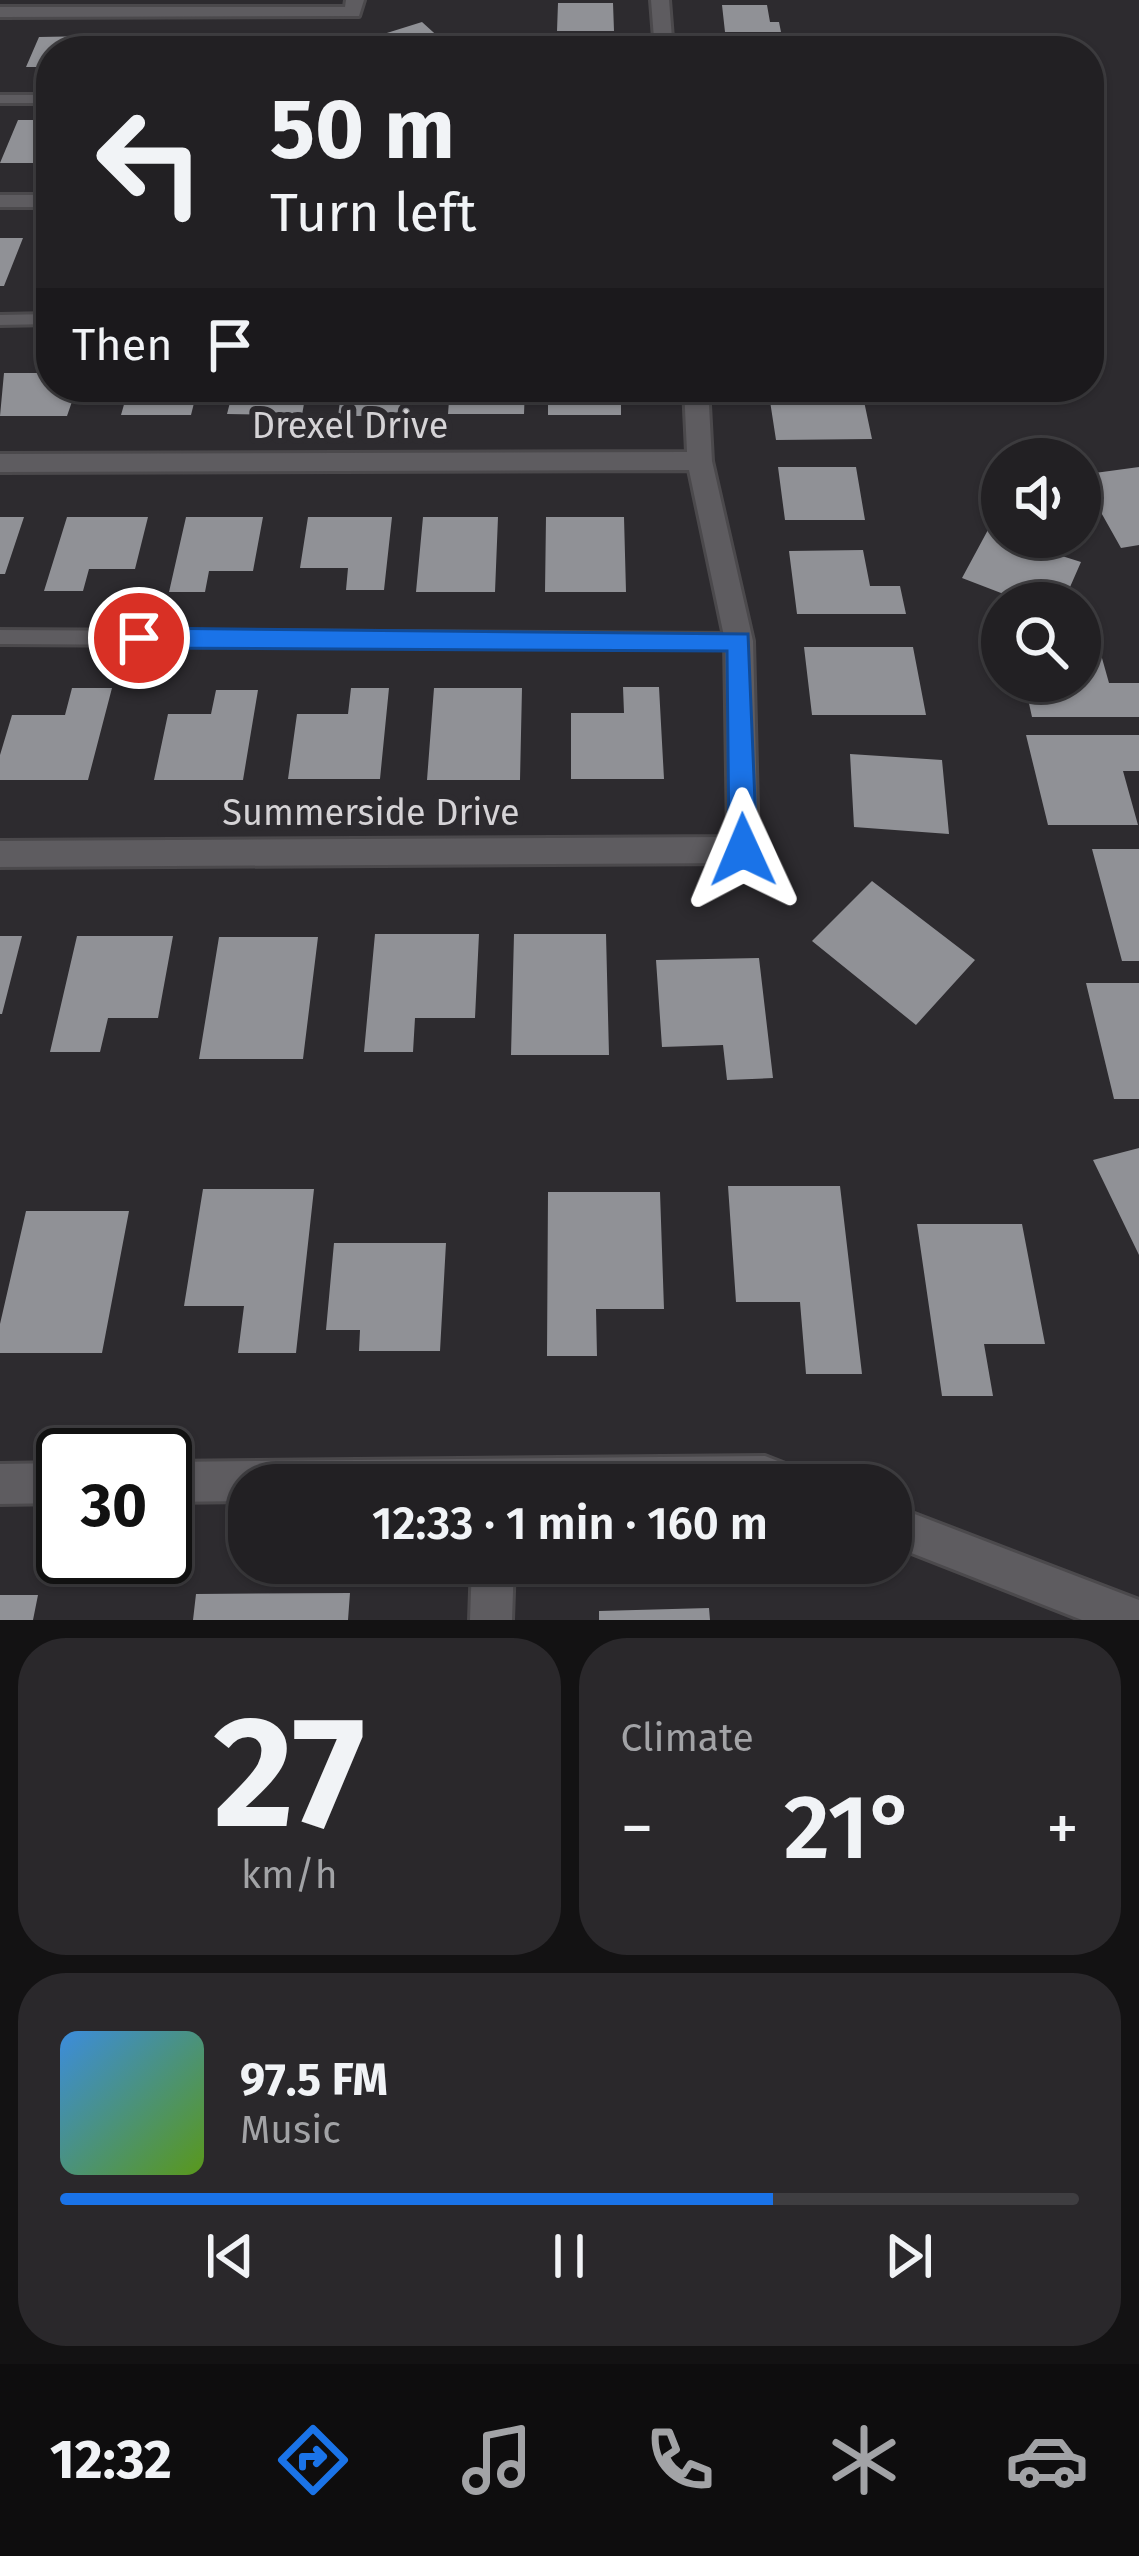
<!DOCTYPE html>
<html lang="en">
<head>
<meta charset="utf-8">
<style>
	:root { --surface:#222023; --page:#2a282b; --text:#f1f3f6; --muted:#a2a3a6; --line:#3f3e41; --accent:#1a73e8 }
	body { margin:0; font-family:"Fira Sans",sans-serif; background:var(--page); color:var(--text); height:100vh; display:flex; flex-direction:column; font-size:45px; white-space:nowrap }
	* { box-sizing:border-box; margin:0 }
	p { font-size:39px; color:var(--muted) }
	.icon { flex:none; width:66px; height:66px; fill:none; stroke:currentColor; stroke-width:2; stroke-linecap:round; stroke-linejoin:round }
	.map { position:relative; height:1620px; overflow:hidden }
	.drawer { display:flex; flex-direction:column; gap:18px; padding:18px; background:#131213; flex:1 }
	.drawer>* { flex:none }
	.top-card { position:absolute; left:36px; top:36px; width:1068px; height:366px; border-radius:48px; box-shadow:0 3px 9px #0004,0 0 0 3px var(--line); background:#222023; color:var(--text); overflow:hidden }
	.controls { position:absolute; left:981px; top:438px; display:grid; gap:24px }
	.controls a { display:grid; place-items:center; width:120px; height:120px; border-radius:50%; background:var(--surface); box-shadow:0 3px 9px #0004,0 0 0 3px var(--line); font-size:60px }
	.speed { position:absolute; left:36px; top:1428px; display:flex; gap:24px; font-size:60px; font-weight:700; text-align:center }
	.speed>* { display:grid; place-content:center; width:156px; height:156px; border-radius:50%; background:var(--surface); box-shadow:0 3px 9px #0004,0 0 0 3px var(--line); line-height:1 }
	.speed .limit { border:6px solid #111; border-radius:18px; background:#fff; color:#111 }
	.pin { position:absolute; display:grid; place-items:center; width:102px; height:102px; color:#fff; margin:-51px; border:6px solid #fff; border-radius:50%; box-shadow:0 3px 12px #0007 }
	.me { position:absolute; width:132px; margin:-66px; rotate:359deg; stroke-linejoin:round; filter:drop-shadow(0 0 9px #0008) }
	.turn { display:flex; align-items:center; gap:42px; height:252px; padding:0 36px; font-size:54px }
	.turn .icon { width:156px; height:156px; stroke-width:2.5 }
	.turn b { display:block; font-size:84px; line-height:102px }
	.then { display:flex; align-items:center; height:114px; padding:0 36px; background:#0003; gap:24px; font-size:45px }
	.big { font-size:90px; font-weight:600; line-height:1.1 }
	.drawer .card { flex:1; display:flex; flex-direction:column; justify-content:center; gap:18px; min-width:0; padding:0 42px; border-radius:48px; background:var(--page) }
	.drawer .dial { align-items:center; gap:0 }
	.dial b { font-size:156px; line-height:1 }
	.song { display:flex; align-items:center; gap:36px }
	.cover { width:144px; height:144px; border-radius:18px; background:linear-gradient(135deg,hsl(210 70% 55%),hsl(90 70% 35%)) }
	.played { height:12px; border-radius:6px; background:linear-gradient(90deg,var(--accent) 70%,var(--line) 70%) }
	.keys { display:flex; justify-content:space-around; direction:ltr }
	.heat { display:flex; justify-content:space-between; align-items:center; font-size:66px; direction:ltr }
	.drawer .tiles { flex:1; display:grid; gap:18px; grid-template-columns:1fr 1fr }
	.card:last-child { grid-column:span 2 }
	.trip { position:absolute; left:228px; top:1464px; width:684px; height:120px; border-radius:48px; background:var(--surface); box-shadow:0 3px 9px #0004,0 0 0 3px var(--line); font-weight:600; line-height:120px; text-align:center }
	.dock { display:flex; height:192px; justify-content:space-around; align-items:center; background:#0e0d0e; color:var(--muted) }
	.dock .icon { width:84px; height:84px }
	.dock .current { color:var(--accent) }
	.dock b { font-size:54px; color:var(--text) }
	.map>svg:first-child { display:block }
	.building { fill:#909196 }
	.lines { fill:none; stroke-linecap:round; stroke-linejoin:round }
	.service-casing { stroke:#4b494c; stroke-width:6 }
	.minor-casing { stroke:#4b494c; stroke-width:6 }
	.service { fill:#5e5c60; fill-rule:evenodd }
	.minor { fill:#5e5c60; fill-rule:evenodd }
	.route { fill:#1a73e8; stroke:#114b97; stroke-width:3 }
	.labels { text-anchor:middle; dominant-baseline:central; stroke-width:12; stroke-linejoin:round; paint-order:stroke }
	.street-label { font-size:36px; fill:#d5d3d6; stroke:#2d2b2f }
</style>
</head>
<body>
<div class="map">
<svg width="1139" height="1620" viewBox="0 0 1139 1620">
	<rect width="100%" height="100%" fill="#2d2b2f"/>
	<!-- building -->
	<path class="building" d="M558 3H613L614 31H557Z
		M722 5H767L770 22H779L781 32H725Z
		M422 22 454 51H389L374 37Z
		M123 35H180L175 51H117Z
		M93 36 87 51H51V61L44 67H26L39 37Z
		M207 36H261L257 51H203Z
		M290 44H343L342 51H288Z
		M18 120H51V163H0Z
		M0 238H23L4 286H0Z
		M51 364V387H77L67 416H0L4 373H47Z
		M129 387H198L191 415H121Z
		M234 387H307L302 415 227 414Z
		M342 387H413L410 416H338Z
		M450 387H525L524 414H448Z
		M548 387H621V415H548Z
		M861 387 872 439 776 440 768 388Z
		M778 467H856L865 520H785Z
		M1139 467V545L1121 548 1080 475Z
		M0 517H24L5 574H0Z
		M67 517H148L135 569H89L83 591H44Z
		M186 517H263L253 571H209L205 592H169Z
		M308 517H392L384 590H346L348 568H300Z
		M423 517H498L495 592H416Z
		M546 517H624L626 592H545Z
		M989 528 1002 537 1081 562 1063 603H1027L962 578Z
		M863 550 870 586H900L906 614H797L789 551Z
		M804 647H913L926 715H812Z
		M1080 651H1100L1109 683H1139V717H1032L1024 681H1080Z
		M623 687H659L664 779H571V713H624Z
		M72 688H112L88 780H0V755L12 715H65Z
		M351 688H389L380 779H288L297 714H348Z
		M434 688H522L520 780H427Z
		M216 690H258L243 780H154L168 714H211Z
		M1026 735H1139V771H1123L1138 825H1048Z
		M850 754 942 760 949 834 854 827Z
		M1092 849H1139V961H1122Z
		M872 881 975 960 916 1025 812 941Z
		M375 934H479L475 1018H415L413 1052H364Z
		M514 934H606L609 1055H511Z
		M0 936H22L2 1014H0Z
		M77 936H173L158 1018H108L100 1052H50Z
		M219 937H318L303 1059H199Z
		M759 958 773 1078 727 1080 723 1045 662 1047 656 960Z
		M1086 983H1139V1099H1114Z
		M1139 1148V1255L1093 1160Z
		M728 1186H840L862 1374H806L800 1302H736Z
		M203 1189H314L296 1353H238L244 1306H184Z
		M548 1192H660L664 1309H596L597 1356H547Z
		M26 1211H129L102 1353H0V1324Z
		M917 1224H1022L1045 1344H984L993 1396H942Z
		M334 1243H446L440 1351H359L360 1330H326Z
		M350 1593 348 1620H193L196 1594Z
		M0 1595H38L33 1620H0Z
		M709 1608 710 1620H599V1611Z"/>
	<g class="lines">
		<defs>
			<path id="service" d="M0 95H51V103H0Z
				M51 314V324L0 325V315Z
				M0 630 739 634 749 641 739 648 0 644Z"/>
			<path id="minor" d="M346 0H364L359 16 0 17V7H345Z
				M651 0H669L673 51H655Z
				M0 195H51V207H0Z
				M684 387H708L712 461 753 641 758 850 754 859 743 863 0 867V841L728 837 725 641 689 470 0 472V454L687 452Z
				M765 1456 803 1471 809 1485H249V1501L165 1502V1462Z
				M63 1463V1503L0 1504V1464Z
				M891 1505 1139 1600V1620H1082L891 1545Z
				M472 1563H514L512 1620H470Z"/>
		</defs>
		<!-- service casing -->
		<use href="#service" class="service-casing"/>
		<!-- minor casing -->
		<use href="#minor" class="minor-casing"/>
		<!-- service -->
		<use href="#service" class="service"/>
		<!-- minor -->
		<use href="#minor" class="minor"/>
	</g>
	<!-- route -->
	<path class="route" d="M139 628 748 634 757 850 753 859H733L729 850 727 651 139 648 126 638Z"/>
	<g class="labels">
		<!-- street labels -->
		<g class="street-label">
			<text x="350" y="426">Drexel Drive</text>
			<text x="371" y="813">Summerside Drive</text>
		</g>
	</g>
</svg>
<div class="controls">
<a><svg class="icon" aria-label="sound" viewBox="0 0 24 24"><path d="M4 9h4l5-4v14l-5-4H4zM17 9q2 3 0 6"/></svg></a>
<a><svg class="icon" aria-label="search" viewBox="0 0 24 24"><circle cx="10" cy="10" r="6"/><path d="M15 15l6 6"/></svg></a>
</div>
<div class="speed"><div class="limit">30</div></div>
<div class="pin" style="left:139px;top:638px;background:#d93025"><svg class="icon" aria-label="arrive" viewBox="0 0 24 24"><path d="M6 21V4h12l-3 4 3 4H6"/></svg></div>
<svg class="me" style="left:743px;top:850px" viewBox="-20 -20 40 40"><path d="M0-17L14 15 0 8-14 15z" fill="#1a73e8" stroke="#fff" stroke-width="4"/></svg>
<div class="trip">12:33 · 1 min · 160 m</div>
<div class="top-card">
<div class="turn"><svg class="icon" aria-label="left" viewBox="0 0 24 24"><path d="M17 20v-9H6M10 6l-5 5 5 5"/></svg><div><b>50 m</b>Turn left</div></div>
<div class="then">Then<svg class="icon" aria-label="arrive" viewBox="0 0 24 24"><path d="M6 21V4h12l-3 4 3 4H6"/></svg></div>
</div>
</div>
<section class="drawer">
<div class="tiles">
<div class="card dial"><b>27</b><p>km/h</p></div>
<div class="card"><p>Climate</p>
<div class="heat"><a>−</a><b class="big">21°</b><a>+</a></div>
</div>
<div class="card">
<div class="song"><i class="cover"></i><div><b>97.5 FM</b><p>Music</p></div></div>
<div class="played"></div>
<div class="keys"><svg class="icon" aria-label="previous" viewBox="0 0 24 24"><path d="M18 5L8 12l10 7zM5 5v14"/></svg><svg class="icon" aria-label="pause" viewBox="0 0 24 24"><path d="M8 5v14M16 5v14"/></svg><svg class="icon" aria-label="next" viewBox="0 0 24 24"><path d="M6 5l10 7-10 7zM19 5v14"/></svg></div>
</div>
</div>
</section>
<nav class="dock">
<b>12:32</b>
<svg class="icon current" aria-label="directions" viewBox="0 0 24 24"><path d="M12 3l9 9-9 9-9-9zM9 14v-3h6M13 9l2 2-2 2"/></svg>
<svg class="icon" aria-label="music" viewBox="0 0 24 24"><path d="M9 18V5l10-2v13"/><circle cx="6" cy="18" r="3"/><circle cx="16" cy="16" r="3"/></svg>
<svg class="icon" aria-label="phone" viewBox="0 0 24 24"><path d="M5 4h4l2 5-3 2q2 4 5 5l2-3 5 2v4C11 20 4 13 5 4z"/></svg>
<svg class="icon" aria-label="climate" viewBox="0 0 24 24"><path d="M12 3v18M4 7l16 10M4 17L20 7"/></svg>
<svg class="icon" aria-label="car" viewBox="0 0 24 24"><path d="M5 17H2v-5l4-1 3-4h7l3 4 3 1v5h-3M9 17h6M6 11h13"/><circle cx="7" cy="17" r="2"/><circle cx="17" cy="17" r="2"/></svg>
</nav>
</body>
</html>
